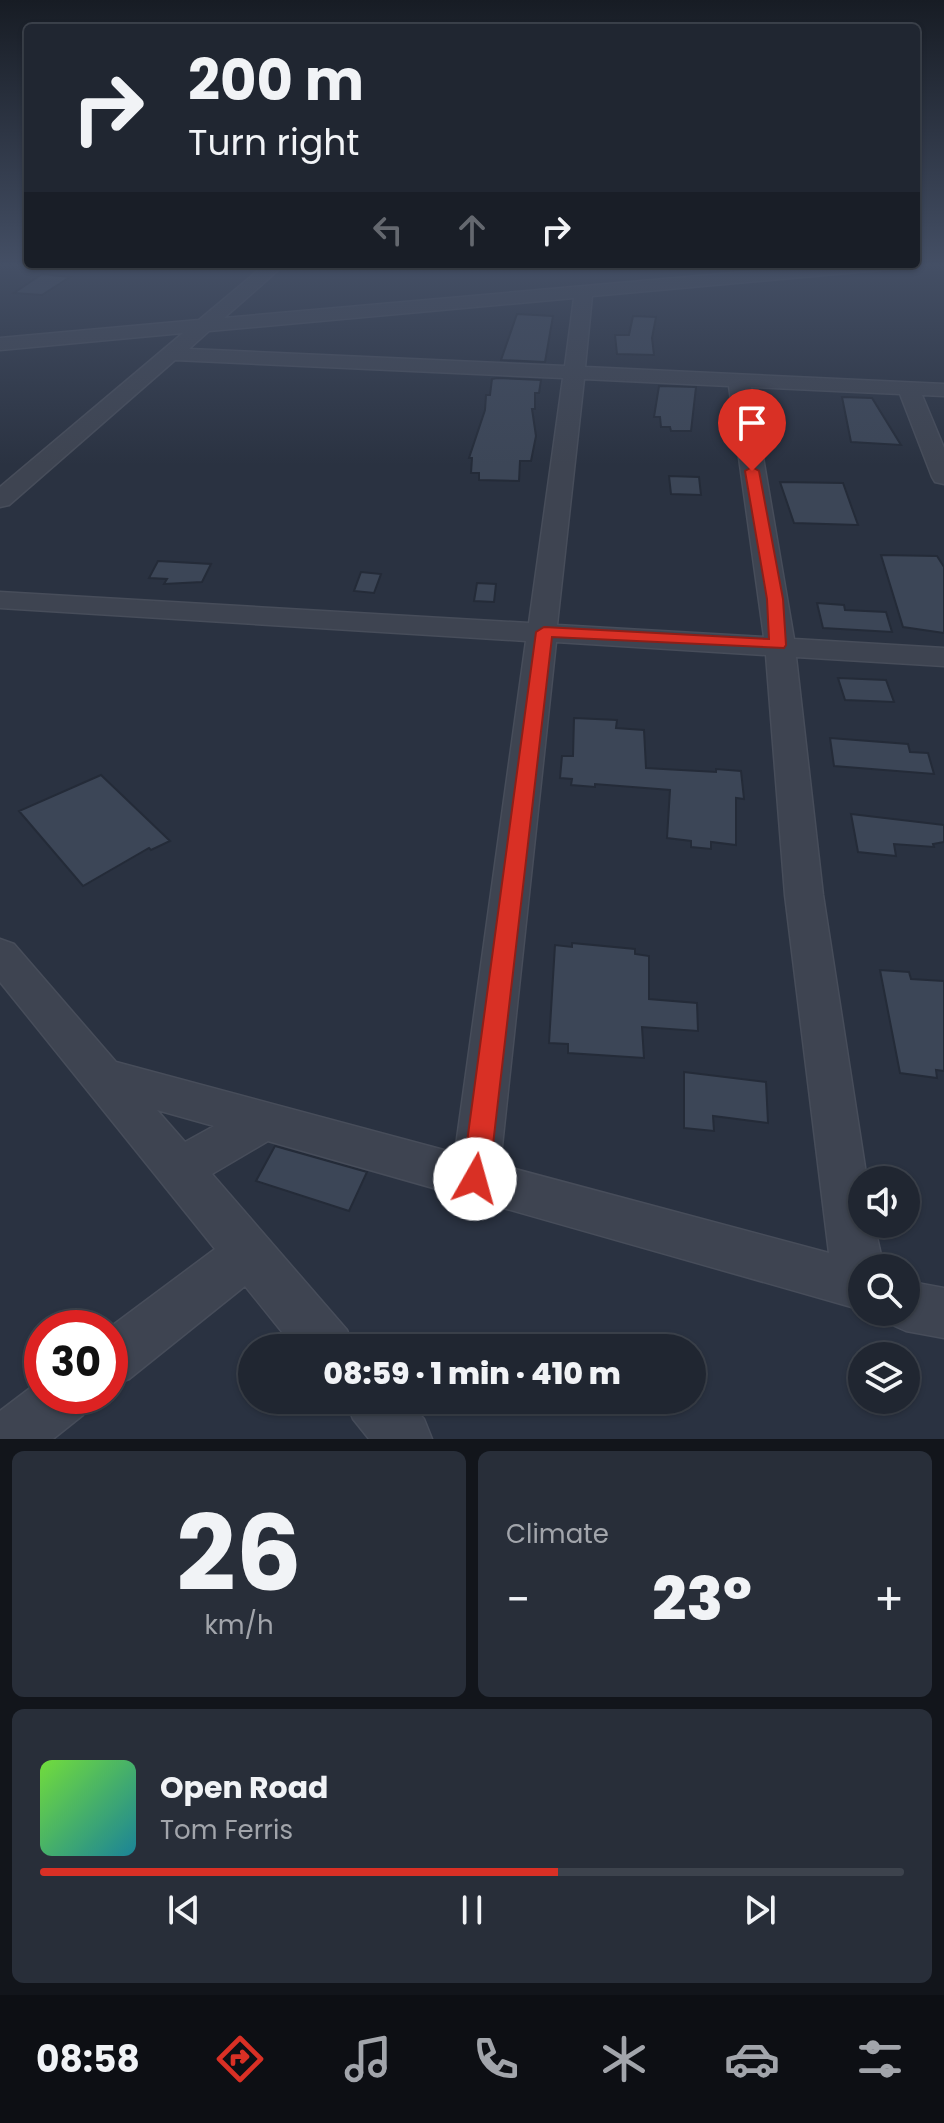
<!DOCTYPE html>
<html lang="en">
<head>
<meta charset="utf-8">
<style>
	:root { --surface:#202631; --page:#282e39; --text:#f1f3f6; --muted:#a2a5ab; --line:#3d434d; --accent:#d93025 }
	body { margin:0; font-family:Poppins,sans-serif; background:var(--page); color:var(--text); height:100vh; display:flex; flex-direction:column; font-size:30px; white-space:nowrap }
	* { box-sizing:border-box; margin:0 }
	p { font-size:26px; color:var(--muted) }
	.icon { flex:none; width:44px; height:44px; fill:none; stroke:currentColor; stroke-width:2; stroke-linecap:round; stroke-linejoin:round }
	.map { position:relative; height:1439px; overflow:hidden }
	.details { display:flex; flex-direction:column; gap:12px; padding:12px; background:#12151b; flex:1 }
	.details>* { flex:none }
	.banner { position:absolute; left:24px; top:24px; width:896px; height:244px; border-radius:8px; box-shadow:0 2px 6px #0004,0 0 0 2px var(--line); background:#202631; color:var(--text); overflow:hidden }
	.tools { position:absolute; left:848px; top:1166px; display:grid; gap:16px }
	.tools a { display:grid; place-items:center; width:72px; height:72px; border-radius:50%; background:var(--surface); box-shadow:0 2px 6px #0004,0 0 0 2px var(--line); font-size:40px }
	.speed { position:absolute; left:24px; top:1310px; display:flex; gap:16px; font-size:40px; font-weight:700; text-align:center }
	.speed>* { display:grid; place-content:center; width:104px; height:104px; border-radius:50%; background:var(--surface); box-shadow:0 2px 6px #0004,0 0 0 2px var(--line); line-height:1 }
	.speed .limit { border:12px solid #d22; background:#fff; color:#111 }
	.pin { position:absolute; display:grid; place-items:center; width:68px; height:68px; color:#fff; margin:-82px -34px; border-radius:50% 50% 50% 0; rotate:-45deg; box-shadow:0 0 8px #0007 }
	.pin .icon { rotate:45deg }
	.me { position:absolute; width:88px; margin:-44px; rotate:7deg; stroke-linejoin:round; filter:drop-shadow(0 0 6px #0008) }
	.turn { display:flex; align-items:center; gap:28px; height:168px; padding:0 32px; font-size:36px }
	.turn .icon { width:104px; height:104px; stroke-width:2.5 }
	.turn b { display:block; font-size:56px; line-height:68px }
	.lanes { display:flex; align-items:center; height:76px; padding:0 32px; background:#0003; justify-content:center; gap:40px; direction:ltr }
	.lanes .off { opacity:.35 }
	.big { font-size:60px; font-weight:800; line-height:1.1 }
	.details .widget { flex:1; display:flex; flex-direction:column; justify-content:center; gap:12px; min-width:0; padding:0 28px; border-radius:12px; background:var(--page) }
	.details .dial { align-items:center; gap:0 }
	.dial b { font-size:104px; line-height:1 }
	.song { display:flex; align-items:center; gap:24px }
	.cover { width:96px; height:96px; border-radius:12px; background:linear-gradient(135deg,hsl(100 70% 55%),hsl(190 70% 35%)) }
	.played { height:8px; border-radius:4px; background:linear-gradient(90deg,var(--accent) 60%,var(--line) 60%) }
	.keys { display:flex; justify-content:space-around; direction:ltr }
	.heat { display:flex; justify-content:space-between; align-items:center; font-size:44px; direction:ltr }
	.details .tiles { flex:1; display:grid; gap:12px; grid-template-columns:1fr 1fr }
	.widget:last-child { grid-column:span 2 }
	.trip { position:absolute; left:238px; top:1334px; width:468px; height:80px; border-radius:40px; background:var(--surface); box-shadow:0 2px 6px #0004,0 0 0 2px var(--line); font-weight:800; line-height:80px; text-align:center }
	.tab-bar { display:flex; height:128px; justify-content:space-around; align-items:center; background:#0d0f14; color:var(--muted) }
	.tab-bar .icon { width:56px; height:56px }
	.tab-bar .current { color:var(--accent) }
	.tab-bar b { font-size:36px; color:var(--text) }
	.map>svg:first-child { display:block }
	.building { fill:#3c4657; stroke:#242b38; stroke-width:2 }
	.lines { fill:none; stroke-linecap:round; stroke-linejoin:round }
	.minor-casing { stroke:#474d5a; stroke-width:3 }
	.minor { fill:#3e4451; fill-rule:evenodd }
	.route { fill:#d93025; stroke:#8d1f18; stroke-width:2 }
</style>
</head>
<body>
<div class="map">
<svg width="944" height="1439" viewBox="0 0 944 1439">
	<rect width="100%" height="100%" fill="#2a3241"/>
	<!-- building -->
	<path class="building" d="M42 274 70 277 42 295 14 293Z
		M517 314 553 316 545 362 501 360Z
		M633 316 656 317 652 338 654 355 617 354 615 335H629Z
		M497 378 541 380 539 393H535V409H532L536 436 531 461H520L519 481 479 480V473H471L472 458H469L485 410 486 395H490L492 379Z
		M659 386 696 387 691 431H671L670 427H661L660 417H654Z
		M842 397 872 398 901 445 851 442Z
		M669 476 699 477 701 495 671 494Z
		M780 482 843 483 858 525 794 523Z
		M881 555 937 556 944 567V633L903 627Z
		M158 561 211 564 202 582 164 584 167 579 149 578Z
		M361 572 381 574 374 593 354 591Z
		M477 583 496 584 494 602 474 601Z
		M817 603 844 605 845 610 886 612 892 632 823 628Z
		M838 678 886 680 894 702 845 700Z
		M574 718 617 720 616 728 644 730 646 768 716 772V769L741 771 744 799 736 798V845L711 842V849L691 847V841L667 838 670 790 595 784V787L571 785 572 779 560 778 562 756H573Z
		M830 738 908 744 910 752 928 753 934 774 834 766Z
		M101 775 170 841 151 850 149 848 83 886 19 811Z
		M851 814 944 825V842L933 844 934 847 894 844 896 856 858 852Z
		M572 943 635 949V954L649 956V999L697 1003 698 1031 642 1027 644 1058 568 1053V1044L549 1043 555 945 572 947Z
		M880 970 909 972 911 979 944 981V1071L936 1070 937 1078 900 1073Z
		M684 1072 766 1082 768 1123 713 1116 714 1131 684 1128Z
		M275 1146 367 1172 349 1211 256 1181Z"/>
	<g class="lines">
		<defs>
			<path id="minor" d="M266 264H285L224 318 834 264H901L892 269 592 296 585 367 944 384V396L922 395 944 448V484L935 482 932 477 900 394 751 387 794 639 944 648V666L796 657 823 895 867 1180H862V1224H874L884 1268H862V1310L268 1141 212 1174 347 1330 354 1348H295L245 1286 129 1379 110 1386 109 1328 215 1249 0 982V939L14 944 116 1062 455 1153 526 641 0 608V592L529 623 563 378 175 360 9 505 0 507V487L183 333 0 350V338L199 320ZM574 298 565 366 189 349 209 331ZM584 379 729 386 764 637 557 625ZM556 642 766 655 785 895 829 1253 500 1165ZM157 1110 214 1126 185 1142Z
				M906 1281 944 1288V1338L906 1331 888 1323 883 1312H906Z
				M42 1379V1396H91L83 1415 53 1439H0V1411Z
				M345 1400H407L424 1419 432 1439H369L353 1419Z"/>
		</defs>
		<!-- minor casing -->
		<use href="#minor" class="minor-casing"/>
		<!-- minor -->
		<use href="#minor" class="minor"/>
	</g>
	<!-- sky -->
	<linearGradient id="sky" x2="0" y2="1"><stop stop-color="#171c24"/><stop offset="0.57" stop-color="#444f65"/><stop offset="1" stop-color="#444f65" stop-opacity="0"/></linearGradient>
	<rect width="944" height="465" fill="url(#sky)"/>
	<!-- route -->
	<path class="route" d="M752 467 759 471 783 599 786 645 784 648 552 637 489 1179 485 1188 475 1191 466 1188 462 1179 536 632 544 627 769 639 767 599 745 471Z"/>
</svg>
<div class="tools">
<a><svg class="icon" aria-label="sound" viewBox="0 0 24 24"><path d="M4 9h4l5-4v14l-5-4H4zM17 9q2 3 0 6"/></svg></a>
<a><svg class="icon" aria-label="search" viewBox="0 0 24 24"><circle cx="10" cy="10" r="6"/><path d="M15 15l6 6"/></svg></a>
<a><svg class="icon" aria-label="layers" viewBox="0 0 24 24"><path d="M12 4l9 5-9 5-9-5zM3 14l9 5 9-5"/></svg></a>
</div>
<div class="speed"><div class="limit">30</div></div>
<div class="pin" style="left:752px;top:471px;background:#d93025"><svg class="icon" aria-label="arrive" viewBox="0 0 24 24"><path d="M6 21V4h12l-3 4 3 4H6"/></svg></div>
<svg class="me" style="left:475px;top:1179px" viewBox="-20 -20 40 40"><circle r="19" fill="#fff"/><path d="M0-13L10 11 0 6-10 11z" fill="#d93025"/></svg>
<div class="trip">08:59 · 1 min · 410 m</div>
<div class="banner">
<div class="turn"><svg class="icon" aria-label="right" viewBox="0 0 24 24"><path d="M7 20v-9h11M14 6l5 5-5 5"/></svg><div><b>200 m</b>Turn right</div></div>
<div class="lanes"><svg class="icon off" aria-label="left" viewBox="0 0 24 24"><path d="M17 20v-9H6M10 6l-5 5 5 5"/></svg><svg class="icon off" aria-label="ahead" viewBox="0 0 24 24"><path d="M12 20V5M6 11l6-6 6 6"/></svg><svg class="icon" aria-label="right" viewBox="0 0 24 24"><path d="M7 20v-9h11M14 6l5 5-5 5"/></svg></div>
</div>
</div>
<section class="details">
<div class="tiles">
<div class="widget dial"><b>26</b><p>km/h</p></div>
<div class="widget"><p>Climate</p>
<div class="heat"><a>−</a><b class="big">23°</b><a>+</a></div>
</div>
<div class="widget">
<div class="song"><i class="cover"></i><div><b>Open Road</b><p>Tom Ferris</p></div></div>
<div class="played"></div>
<div class="keys"><svg class="icon" aria-label="previous" viewBox="0 0 24 24"><path d="M18 5L8 12l10 7zM5 5v14"/></svg><svg class="icon" aria-label="pause" viewBox="0 0 24 24"><path d="M8 5v14M16 5v14"/></svg><svg class="icon" aria-label="next" viewBox="0 0 24 24"><path d="M6 5l10 7-10 7zM19 5v14"/></svg></div>
</div>
</div>
</section>
<nav class="tab-bar">
<b>08:58</b>
<svg class="icon current" aria-label="directions" viewBox="0 0 24 24"><path d="M12 3l9 9-9 9-9-9zM9 14v-3h6M13 9l2 2-2 2"/></svg>
<svg class="icon" aria-label="music" viewBox="0 0 24 24"><path d="M9 18V5l10-2v13"/><circle cx="6" cy="18" r="3"/><circle cx="16" cy="16" r="3"/></svg>
<svg class="icon" aria-label="phone" viewBox="0 0 24 24"><path d="M5 4h4l2 5-3 2q2 4 5 5l2-3 5 2v4C11 20 4 13 5 4z"/></svg>
<svg class="icon" aria-label="climate" viewBox="0 0 24 24"><path d="M12 3v18M4 7l16 10M4 17L20 7"/></svg>
<svg class="icon" aria-label="car" viewBox="0 0 24 24"><path d="M5 17H2v-5l4-1 3-4h7l3 4 3 1v5h-3M9 17h6M6 11h13"/><circle cx="7" cy="17" r="2"/><circle cx="17" cy="17" r="2"/></svg>
<svg class="icon" aria-label="filters" viewBox="0 0 24 24"><path d="M4 7h16M4 17h16"/><circle cx="9" cy="7" r="2"/><circle cx="15" cy="17" r="2"/></svg>
</nav>
</body>
</html>
